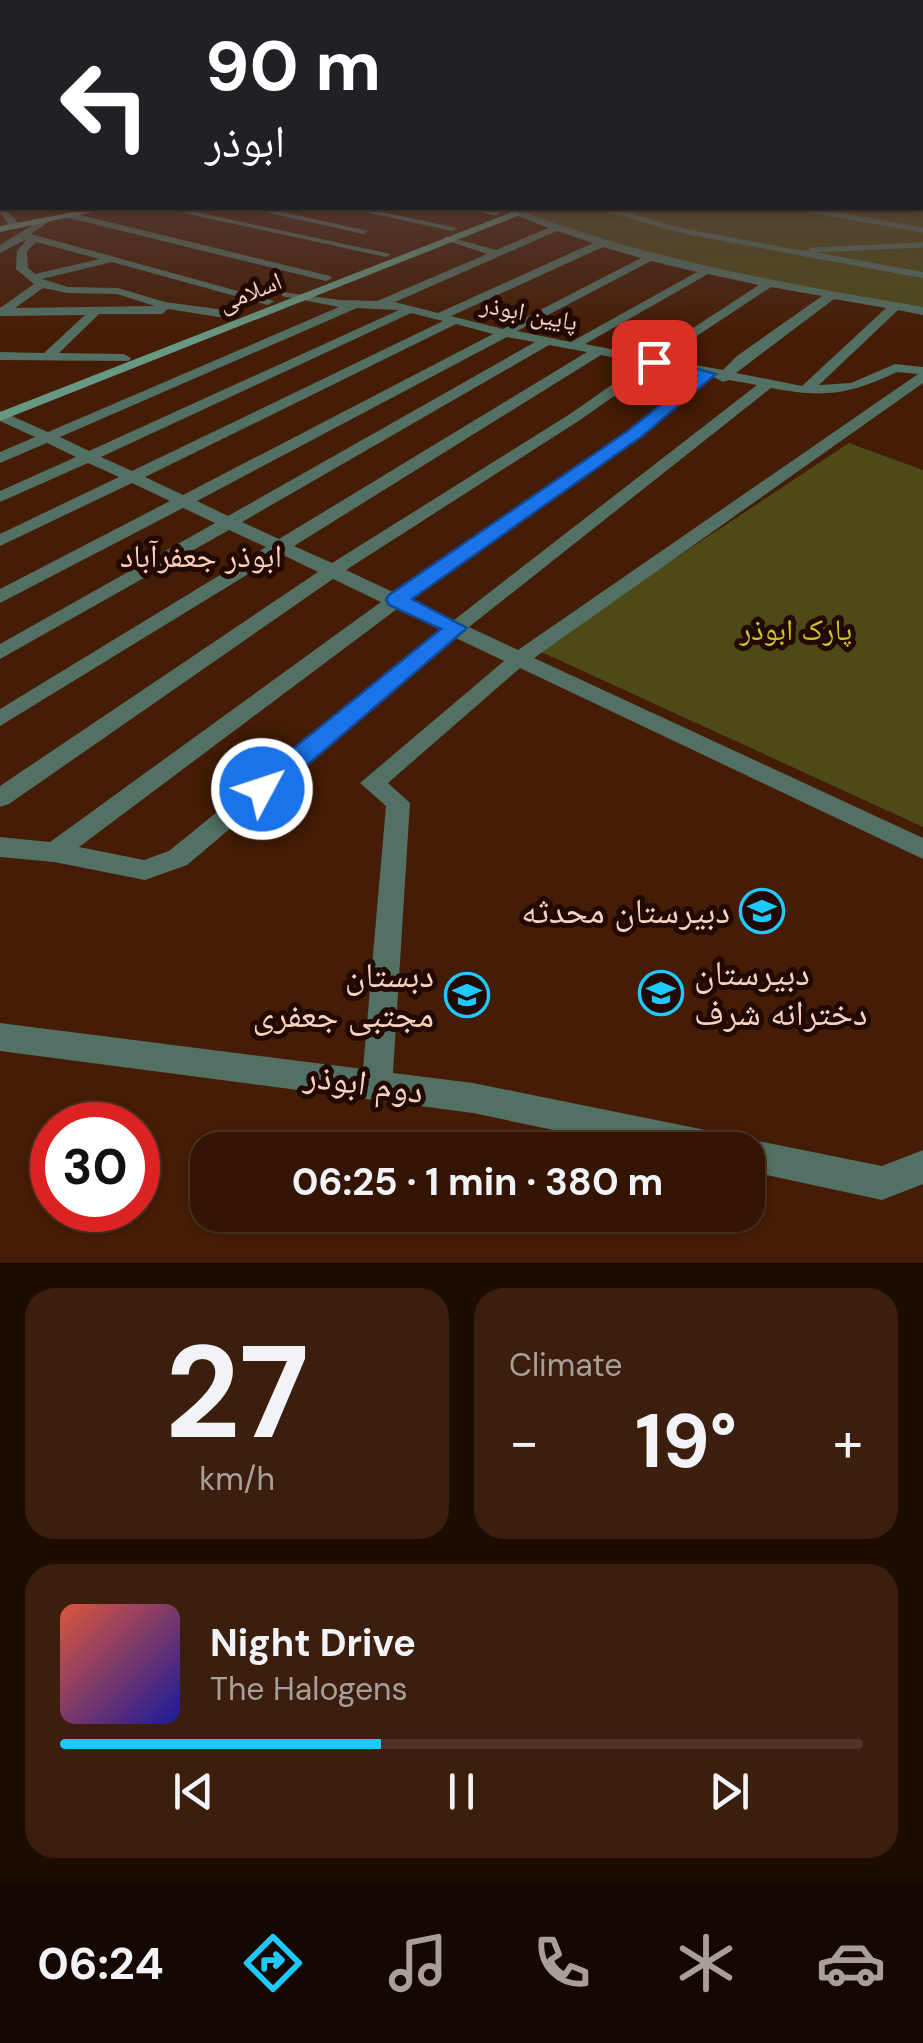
<!DOCTYPE html>
<html lang="en">
<head>
<meta charset="utf-8">
<style>
	:root { --surface:#341504; --page:#3c1e0e; --text:#f1f3f6; --muted:#a99f9a; --line:#4e3426; --accent:#1ec9fd }
	body { margin:0; font-family:"DM Sans","Noto Naskh Arabic",sans-serif; background:var(--page); color:var(--text); height:100vh; display:flex; flex-direction:column; font-size:38px; white-space:nowrap }
	* { box-sizing:border-box; margin:0 }
	p { font-size:32px; color:var(--muted) }
	.icon { flex:none; width:55px; height:55px; fill:none; stroke:currentColor; stroke-width:2; stroke-linecap:round; stroke-linejoin:round }
	.map { position:relative; height:1263px; overflow:hidden }
	.side { display:flex; flex-direction:column; gap:25px; padding:25px; background:#1d0c02; flex:1 }
	.side>* { flex:none }
	.top-card { position:absolute; left:0px; top:0px; width:925px; height:210px; box-shadow:0 2px 8px #0004,0 0 0 2px var(--line); background:#202124; color:#fff; overflow:hidden }
	.speed { position:absolute; left:30px; top:1102px; display:flex; gap:20px; font-size:50px; font-weight:700; text-align:center }
	.speed>* { display:grid; place-content:center; width:130px; height:130px; border-radius:50%; background:var(--surface); box-shadow:0 2px 8px #0004,0 0 0 2px var(--line); line-height:1 }
	.speed .limit { border:15px solid #d22; background:#fff; color:#111 }
	.pin { position:absolute; display:grid; place-items:center; width:85px; height:85px; color:#fff; margin:-42px; border-radius:20px; box-shadow:0 5px 15px #0006 }
	.me { position:absolute; width:110px; margin:-55px; rotate:50deg; stroke-linejoin:round; filter:drop-shadow(0 0 8px #0008) }
	.turn { display:flex; align-items:center; gap:35px; height:210px; padding:0 40px; font-size:45px }
	.turn .icon { width:130px; height:130px; stroke-width:2.5 }
	.turn b { display:block; font-size:70px; line-height:85px }
	.big { font-size:75px; font-weight:700; line-height:1.1 }
	.side .card { flex:1; display:flex; flex-direction:column; justify-content:center; gap:15px; min-width:0; padding:0 35px; border-radius:30px; background:var(--page) }
	.side .dial { align-items:center; gap:0 }
	.dial b { font-size:130px; line-height:1 }
	.song { display:flex; align-items:center; gap:30px }
	.cover { width:120px; height:120px; border-radius:15px; background:linear-gradient(135deg,hsl(10 70% 55%),hsl(240 70% 35%)) }
	.played { height:10px; border-radius:5px; background:linear-gradient(90deg,var(--accent) 40%,var(--line) 40%) }
	.keys { display:flex; justify-content:space-around; direction:ltr }
	.heat { display:flex; justify-content:space-between; align-items:center; font-size:55px; direction:ltr }
	.side .tiles { flex:1; display:grid; gap:25px; grid-template-columns:1fr 1fr }
	.card:last-child { grid-column:span 2 }
	.trip { position:absolute; left:190px; top:1132px; width:575px; height:100px; border-radius:30px; background:var(--surface); box-shadow:0 2px 8px #0004,0 0 0 2px var(--line); font-weight:700; line-height:100px; text-align:center }
	.tab-bar { display:flex; height:160px; justify-content:space-around; align-items:center; background:#150802; color:var(--muted) }
	.tab-bar .icon { width:70px; height:70px }
	.tab-bar .current { color:var(--accent) }
	.tab-bar b { font-size:45px; color:var(--text) }
	.map>svg:first-child { display:block }
	.green { fill:#4d4a18 }
	.lines { fill:none; stroke-linecap:round; stroke-linejoin:round }
	.lane-far1 { stroke:#527063; stroke-width:5 }
	.lane { stroke:#527063; stroke-width:6 }
	.street { fill:#527063; fill-rule:evenodd }
	.secondary { fill:#679883; fill-rule:evenodd }
	.route { fill:#1a73e8; stroke:#114b97; stroke-width:2.5 }
	.labels { text-anchor:middle; dominant-baseline:central; stroke-width:10; stroke-linejoin:round; paint-order:stroke }
	.far-street-label { font-size:25px; fill:#f5d2c2; stroke:#220a02 }
	.park-label { font-size:30px; fill:#cfc526; stroke:#220a02 }
	.neighbourhood-label { font-size:32px; fill:#fad0bd; stroke:#220a02 }
	.near-poi-label { font-size:35px; fill:#f5d2c2; stroke:#220a02; text-anchor:end }
	.near-street-label { font-size:35px; fill:#f5d2c2; stroke:#220a02 }
</style>
</head>
<body>
<div class="map">
<svg width="923" height="1263" viewBox="0 0 923 1263">
	<rect width="100%" height="100%" fill="#451c05"/>
	<!-- green -->
	<path class="green" d="M923 162V310C785 284 646 264 516 208H922Z
		M849 443 923 470V827L537 650Z"/>
	<g class="lines">
		<!-- lane-far1 -->
		<path class="lane-far1" d="M602 208 683 231 817 256
			M798 208 923 230
			M622 211 647 208
			M812 250 923 245"/>
		<!-- lane -->
		<path class="lane" d="M803 253 923 275"/>
		<!-- street -->
		<path class="street" d="M0 203 17 221V225H9L0 212Z
			M161 208H177L391 254 386 257Z
			M247 208H264L368 231 363 234Z
			M346 208H363L457 228 452 231Z
			M462 208H481L501 213 496 216Z
			M505 208H514C646 260 784 283 923 307V315L898 310 819 385 851 383 895 364 923 367V383L534 658 923 838V859L520 668 388 783 410 803 393 1073 473 1083 725 1134 738 1143 748 1139 882 1166 923 1150V1184L882 1200 748 1171V1150H648L473 1113 0 1051V1023L363 1069 386 806 360 783 504 661 456 638 187 865 145 880 54 862 0 857V837L50 842 381 602 333 579 9 804 0 807V786L318 572 281 554 0 726V709L266 547 229 530 0 659V644L215 523 183 508 0 603V589L170 501 132 483 0 546V534L119 477 88 463 0 502V491L76 457 47 443 0 463V452L35 437 0 421V411L48 432 339 307 282 296V292L340 300 377 301 487 254 445 240V236L496 250 548 228 506 211ZM557 231 593 243 438 313 395 302ZM603 247 641 258 503 329 451 316ZM651 261 697 272 571 342 517 331ZM708 274 759 285 656 352 657 358 585 344ZM771 287 822 296 737 356 723 370 662 359ZM834 299 886 308 802 386 736 373ZM357 308 399 310 89 451 60 437ZM411 313 443 321 132 471 101 457ZM456 324 493 334 183 495 145 477ZM507 337 535 342 228 516 197 501ZM549 345 587 352 279 539 242 522ZM601 355 643 363 570 414 332 563 294 546ZM657 366 700 374 630 430 395 593 346 570 580 420ZM897 372 918 374 518 650 469 627 771 388C824 398 848 395 897 372ZM714 377 723 382 729 380 757 385 454 620 410 600 640 436ZM397 609 441 630 169 851 144 860 79 847Z
			M68 212 330 276 332 278 326 281 65 217Z
			M47 216 50 221 31 234 274 301 268 305 112 262 42 279 68 287 118 288 165 302 232 311 238 315 232 319 168 309 162 314H99L59 353 124 354 131 358 129 361 0 360V352L44 353 85 315 0 316V308L34 284 16 269 17 251 27 239 0 253V245ZM36 242 100 259 35 274 28 268 27 251ZM43 288 68 293 117 294 155 306 15 308Z"/>
		<!-- secondary -->
		<path class="secondary" d="M95 208H112L0 232V226Z
			M517 210 520 215 0 421V412Z"/>
	</g>
	<!-- sky -->
	<linearGradient id="sky" x2="0" y2="1"><stop stop-color="#260f03"/><stop offset="0.48" stop-color="#56403b"/><stop offset="1" stop-color="#56403b" stop-opacity="0"/></linearGradient>
	<rect width="923" height="338" fill="url(#sky)"/>
	<!-- route -->
	<path class="route" d="M654 357 716 374 641 437 412 599 467 628 271 796H252L248 789 252 782 441 629 389 605 386 600 389 595 629 430 696 376 648 365V359Z"/>
	<!-- icons -->
	<defs>
		<symbol id="school-ring" viewBox="-11 -11 22 22"><circle r="9.5" fill="#220a02" stroke="#1ec9fd" stroke-width="1.5"/><path d="M0-5L7-2L0 1L-7-2ZM-4 1L0 2.5L4 1V4Q0 6-4 4Z" fill="#1ec9fd"/></symbol>
	</defs>
	<g fill-rule="evenodd">
		<use href="#school-ring" x="737" y="886" width="50" height="50"/>
		<use href="#school-ring" x="636" y="968" width="50" height="50"/>
		<use href="#school-ring" x="442" y="970" width="50" height="50"/>
	</g>
	<g class="labels">
		<!-- far-street labels -->
		<g class="far-street-label">
			<text transform="translate(250 292) rotate(-22)">اسلامی</text>
			<text transform="translate(529 313) rotate(11)">پایین ابوذر</text>
		</g>
		<!-- park labels -->
		<g class="park-label">
			<text x="796" y="629">پارک ابوذر</text>
		</g>
		<!-- neighbourhood labels -->
		<g class="neighbourhood-label">
			<text x="201" y="556">ابوذر جعفرآباد</text>
		</g>
		<!-- near-poi labels -->
		<g class="near-poi-label">
			<text x="730" y="911">دبیرستان محدثه</text>
			<text x="694" y="973" text-anchor="start">دبیرستان<tspan x="694" dy="40">دخترانه شرف</tspan></text>
			<text x="434" y="975">دبستان<tspan x="434" dy="40">مجتبی جعفری</tspan></text>
		</g>
		<!-- near-street labels -->
		<g class="near-street-label">
			<text transform="translate(364 1083) rotate(8)">دوم ابوذر</text>
		</g>
	</g>
</svg>
<div class="speed"><div class="limit">30</div></div>
<div class="pin" style="left:654px;top:362px;background:#d93025"><svg class="icon" aria-label="arrive" viewBox="0 0 24 24"><path d="M6 21V4h12l-3 4 3 4H6"/></svg></div>
<svg class="me" style="left:262px;top:789px" viewBox="-20 -20 40 40"><circle r="17" fill="#1a73e8" stroke="#fff" stroke-width="3"/><path d="M0-11L8 9 0 5-8 9z" fill="#fff"/></svg>
<div class="trip">06:25 · 1 min · 380 m</div>
<div class="top-card">
<div class="turn"><svg class="icon" aria-label="left" viewBox="0 0 24 24"><path d="M17 20v-9H6M10 6l-5 5 5 5"/></svg><div><b>90 m</b>ابوذر</div></div>
</div>
</div>
<section class="side">
<div class="tiles">
<div class="card dial"><b>27</b><p>km/h</p></div>
<div class="card"><p>Climate</p>
<div class="heat"><a>−</a><b class="big">19°</b><a>+</a></div>
</div>
<div class="card">
<div class="song"><i class="cover"></i><div><b>Night Drive</b><p>The Halogens</p></div></div>
<div class="played"></div>
<div class="keys"><svg class="icon" aria-label="previous" viewBox="0 0 24 24"><path d="M18 5L8 12l10 7zM5 5v14"/></svg><svg class="icon" aria-label="pause" viewBox="0 0 24 24"><path d="M8 5v14M16 5v14"/></svg><svg class="icon" aria-label="next" viewBox="0 0 24 24"><path d="M6 5l10 7-10 7zM19 5v14"/></svg></div>
</div>
</div>
</section>
<nav class="tab-bar">
<b>06:24</b>
<svg class="icon current" aria-label="directions" viewBox="0 0 24 24"><path d="M12 3l9 9-9 9-9-9zM9 14v-3h6M13 9l2 2-2 2"/></svg>
<svg class="icon" aria-label="music" viewBox="0 0 24 24"><path d="M9 18V5l10-2v13"/><circle cx="6" cy="18" r="3"/><circle cx="16" cy="16" r="3"/></svg>
<svg class="icon" aria-label="phone" viewBox="0 0 24 24"><path d="M5 4h4l2 5-3 2q2 4 5 5l2-3 5 2v4C11 20 4 13 5 4z"/></svg>
<svg class="icon" aria-label="climate" viewBox="0 0 24 24"><path d="M12 3v18M4 7l16 10M4 17L20 7"/></svg>
<svg class="icon" aria-label="car" viewBox="0 0 24 24"><path d="M5 17H2v-5l4-1 3-4h7l3 4 3 1v5h-3M9 17h6M6 11h13"/><circle cx="7" cy="17" r="2"/><circle cx="17" cy="17" r="2"/></svg>
</nav>
</body>
</html>
